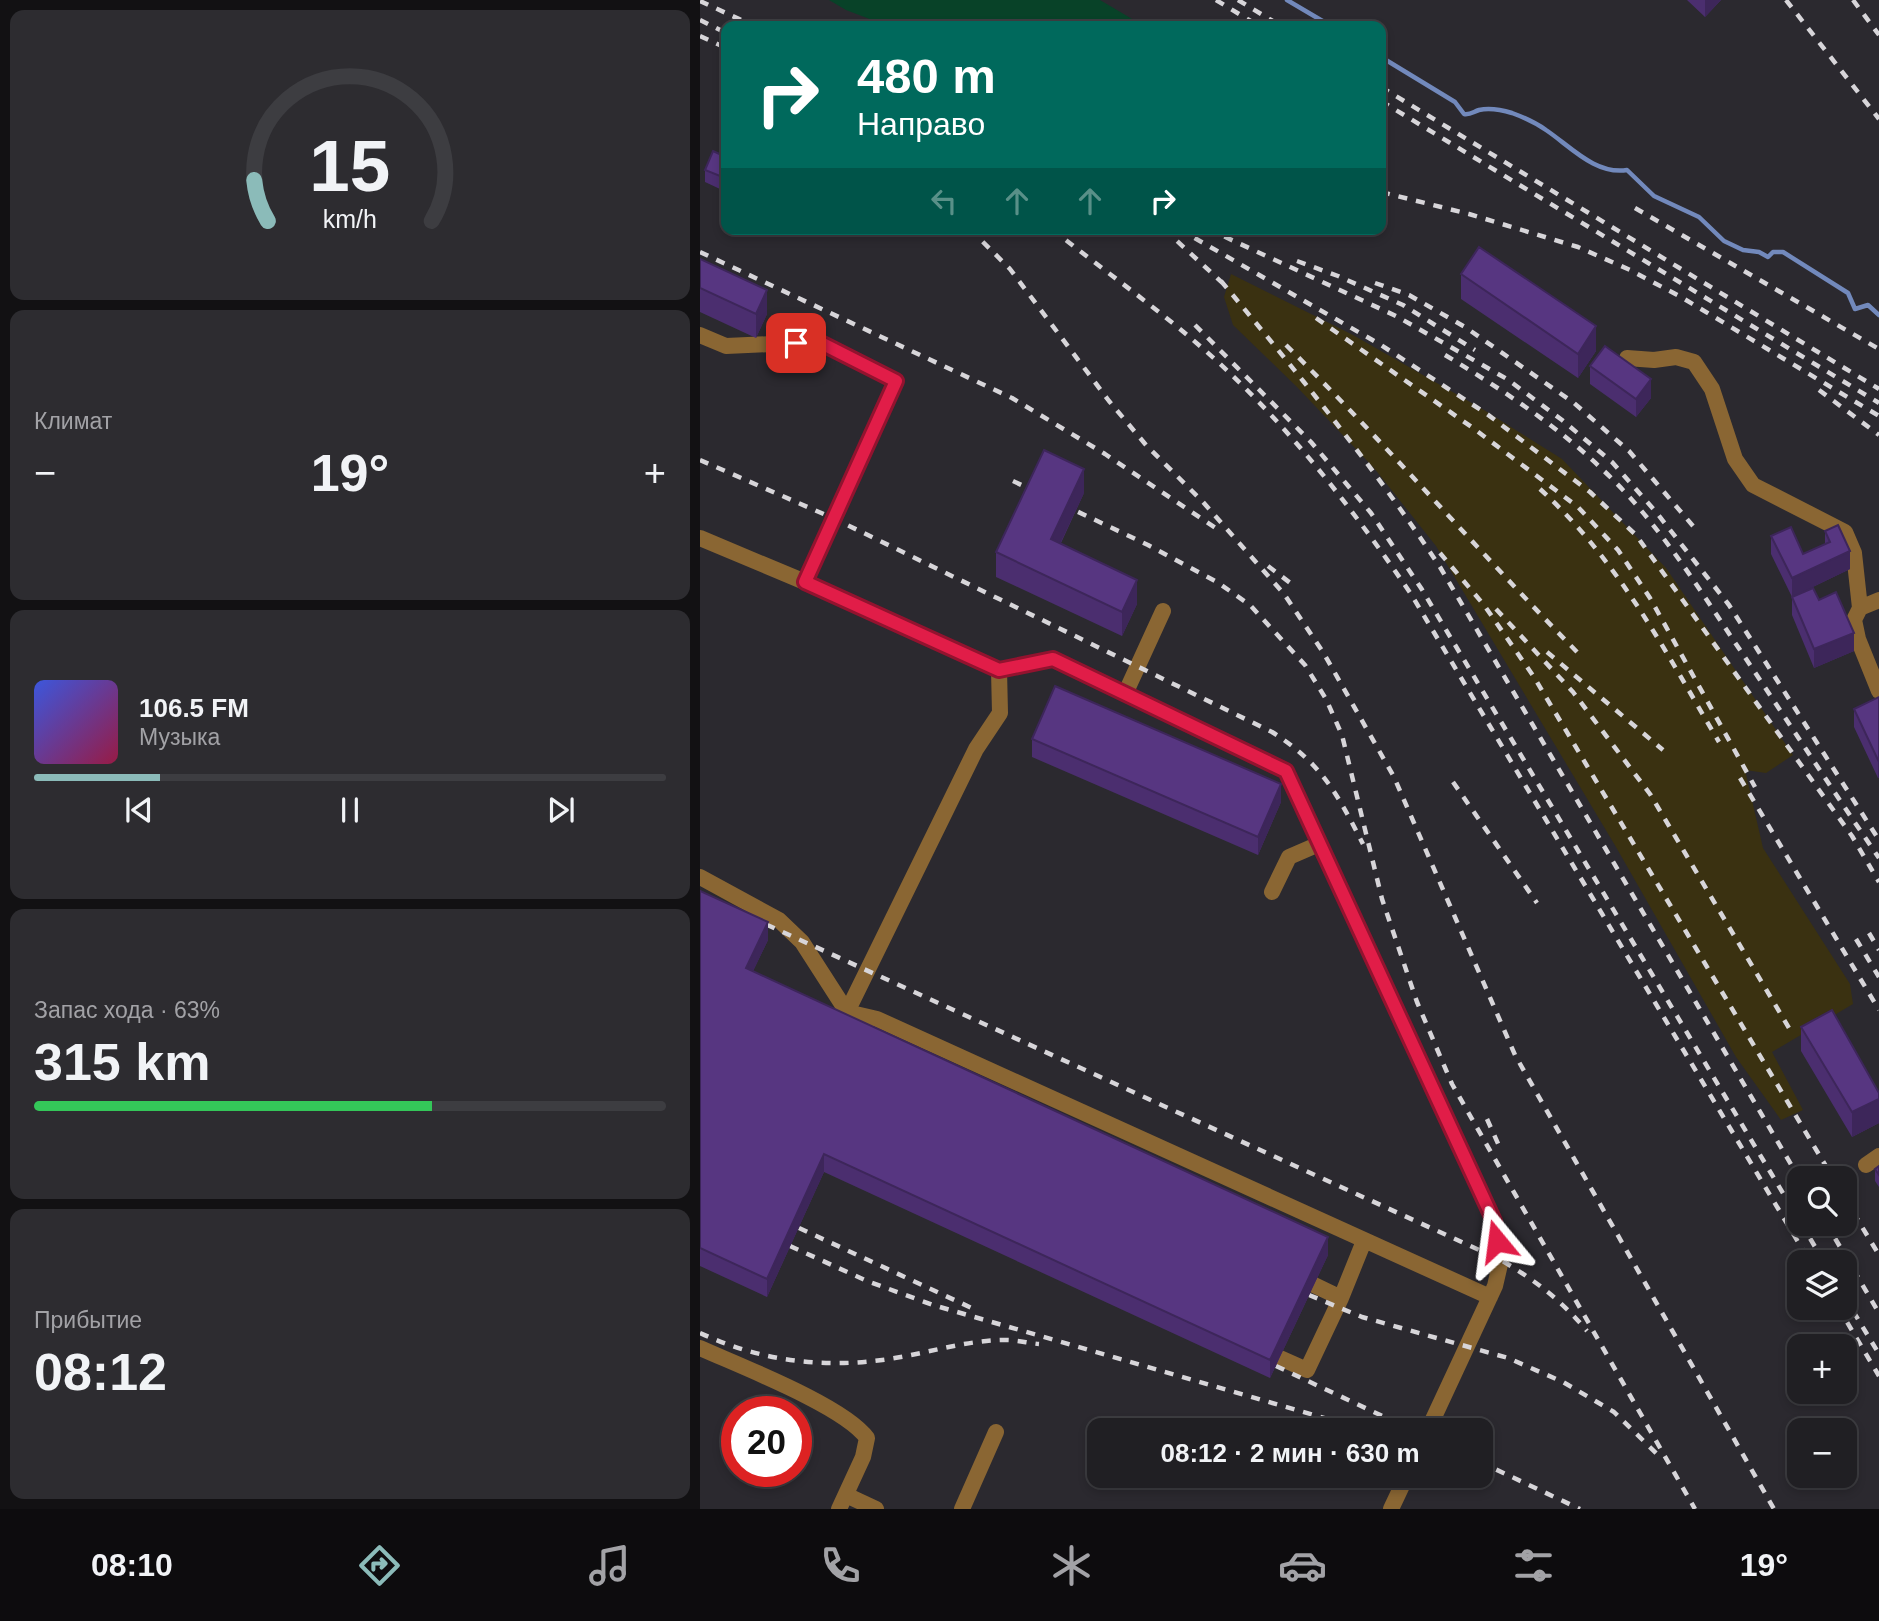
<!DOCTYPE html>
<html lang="ru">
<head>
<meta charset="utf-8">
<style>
	:root { --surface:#201f23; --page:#2d2c30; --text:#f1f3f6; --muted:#a2a2a6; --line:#3d3d41; --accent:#8bbbb9 }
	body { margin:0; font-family:Arial,sans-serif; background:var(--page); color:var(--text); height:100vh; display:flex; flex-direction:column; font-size:26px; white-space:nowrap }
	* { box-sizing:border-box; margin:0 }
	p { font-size:23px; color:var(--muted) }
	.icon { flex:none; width:38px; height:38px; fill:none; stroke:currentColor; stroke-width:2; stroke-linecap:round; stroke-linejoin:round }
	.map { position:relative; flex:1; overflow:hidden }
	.panel { display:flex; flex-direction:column; gap:10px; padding:10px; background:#121113; width:700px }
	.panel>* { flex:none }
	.top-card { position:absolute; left:21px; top:21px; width:665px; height:214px; border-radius:14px; box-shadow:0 4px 10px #0003,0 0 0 2px var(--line); background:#00695c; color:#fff; overflow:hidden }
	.controls { position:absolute; left:1087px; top:1166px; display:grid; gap:14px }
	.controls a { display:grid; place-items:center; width:70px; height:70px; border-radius:14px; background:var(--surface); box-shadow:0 4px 10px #0003,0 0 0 2px var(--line); font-size:35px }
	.speed { position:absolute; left:21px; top:1396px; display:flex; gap:14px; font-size:35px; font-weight:700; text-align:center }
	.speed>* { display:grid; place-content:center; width:91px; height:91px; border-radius:50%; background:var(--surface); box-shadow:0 4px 10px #0003,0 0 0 2px var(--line); line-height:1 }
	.speed .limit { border:10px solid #d22; background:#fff; color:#111 }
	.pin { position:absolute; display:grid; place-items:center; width:60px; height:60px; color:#fff; margin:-30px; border-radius:14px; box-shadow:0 4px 10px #0006 }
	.me { position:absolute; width:77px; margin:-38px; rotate:344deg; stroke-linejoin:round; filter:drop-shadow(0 0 5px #0008) }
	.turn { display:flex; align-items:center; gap:24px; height:147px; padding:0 21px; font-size:32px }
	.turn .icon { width:91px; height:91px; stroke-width:2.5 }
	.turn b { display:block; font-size:49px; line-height:60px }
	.lanes { display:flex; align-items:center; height:66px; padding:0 21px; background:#0003; justify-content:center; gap:35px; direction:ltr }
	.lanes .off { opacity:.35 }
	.big { font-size:52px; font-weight:700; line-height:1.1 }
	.panel .card { flex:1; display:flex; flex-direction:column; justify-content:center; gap:10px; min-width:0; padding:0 24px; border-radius:14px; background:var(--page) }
	.panel .dial { align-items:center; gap:0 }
	.dial svg { height:182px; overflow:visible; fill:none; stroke:var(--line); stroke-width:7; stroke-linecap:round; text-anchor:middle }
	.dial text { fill:var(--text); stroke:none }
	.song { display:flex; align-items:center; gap:21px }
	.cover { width:84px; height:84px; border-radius:10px; background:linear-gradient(135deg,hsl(230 70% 55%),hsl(340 70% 35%)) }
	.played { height:7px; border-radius:4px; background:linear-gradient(90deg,var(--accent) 20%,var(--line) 20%) }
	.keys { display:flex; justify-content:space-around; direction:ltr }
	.heat { display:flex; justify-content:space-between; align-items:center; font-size:38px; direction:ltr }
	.charge { height:10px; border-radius:5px; background:linear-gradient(90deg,#34c759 63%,var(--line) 0) }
	.trip { position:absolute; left:387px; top:1418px; width:406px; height:70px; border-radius:14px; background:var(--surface); box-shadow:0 4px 10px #0003,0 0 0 2px var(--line); font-weight:700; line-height:70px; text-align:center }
	.tab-bar { display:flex; height:112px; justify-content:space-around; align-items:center; background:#0d0c0e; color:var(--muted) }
	.tab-bar .icon { width:49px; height:49px }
	.tab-bar .selected { color:var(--accent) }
	.tab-bar b { font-size:32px; color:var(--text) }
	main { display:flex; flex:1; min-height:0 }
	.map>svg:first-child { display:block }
	.green { fill:#084228 }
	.sand { fill:#3a3111 }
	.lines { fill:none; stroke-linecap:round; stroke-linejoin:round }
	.stream { stroke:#7289bc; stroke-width:4.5 }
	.minor { stroke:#8a6633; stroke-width:16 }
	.rail { stroke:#d7d5d9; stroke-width:4.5; stroke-dasharray:9 9; stroke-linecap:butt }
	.wall { fill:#4b2e6f }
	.shaded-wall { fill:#3d265a }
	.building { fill:#573681; stroke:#3d265a; stroke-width:2 }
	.route-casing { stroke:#92132f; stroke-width:18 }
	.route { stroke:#e11d48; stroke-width:12 }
</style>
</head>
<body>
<main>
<section class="panel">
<div class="card dial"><svg viewBox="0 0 100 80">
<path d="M14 69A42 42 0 1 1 86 69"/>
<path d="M14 69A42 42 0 0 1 8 51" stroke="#8bbbb9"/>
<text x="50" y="56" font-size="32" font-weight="700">15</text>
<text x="50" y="72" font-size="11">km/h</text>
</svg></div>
<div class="card"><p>Климат</p>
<div class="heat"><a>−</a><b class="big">19°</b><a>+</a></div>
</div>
<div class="card">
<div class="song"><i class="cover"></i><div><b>106.5 FM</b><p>Музыка</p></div></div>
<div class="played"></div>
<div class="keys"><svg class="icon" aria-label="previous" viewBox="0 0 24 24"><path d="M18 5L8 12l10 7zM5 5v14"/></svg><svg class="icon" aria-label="pause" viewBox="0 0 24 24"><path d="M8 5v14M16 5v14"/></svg><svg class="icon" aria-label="next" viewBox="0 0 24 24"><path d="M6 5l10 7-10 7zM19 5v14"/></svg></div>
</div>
<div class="card"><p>Запас хода · 63%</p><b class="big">315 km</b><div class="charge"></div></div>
<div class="card"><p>Прибытие</p><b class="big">08:12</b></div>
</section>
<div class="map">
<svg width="1179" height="1509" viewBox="0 0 1179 1509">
	<rect width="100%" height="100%" fill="#2b292f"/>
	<!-- green -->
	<path class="green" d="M129 0H400L444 26H188L146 10Z"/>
	<!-- sand -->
	<path class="sand" d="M531 274 653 335 784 410 862 459 966 568 1093 755 1066 773 1045 770 1063 848 1150 984 1153 1004 1072 1052 1103 1110 1081 1120 1036 1057 916 847 736 546 674 468 597 387 533 325 524 297Z"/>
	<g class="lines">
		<!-- stream -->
		<path class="stream" d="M587 0 631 26
			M681 57 755 102 764 114C770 115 773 112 779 110 789 108 802 110 812 113 823 117 836 123 846 130 870 146 895 175 927 170L954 196 999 217 1024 241 1043 250 1059 252 1068 257 1073 252H1083L1148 293 1155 309 1168 305 1179 315"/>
		<!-- minor -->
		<path class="minor" d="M0 335 26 346 119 342 196 381 105 582
			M927 358 954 360 976 357 994 362 1012 389 1035 459 1053 485 1145 532 1154 553 1160 608
			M0 538 105 582 299 670 353 659 586 771 794 1221 801 1260 795 1286 728 1430
			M1179 600 1160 608 1154 620 1158 639 1179 691
			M425 694 463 611
			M0 877 79 920 102 942 147 1012 177 1019 790 1297
			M572 892 589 857 619 844
			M147 1012 276 749 300 713 299 670
			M1166 1165 1179 1156
			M614 1285 641 1298 664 1241
			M0 1348C40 1366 144 1406 167 1438L163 1457 139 1509
			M580 1358 607 1370 641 1298
			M146 1495 176 1509
			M262 1509 296 1432
			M691 1509 707 1475"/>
		<!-- rail -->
		<path class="rail" d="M516 0 559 26
			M538 0 581 26
			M1086 0 1179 119
			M1153 0 1179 35
			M0 1 54 26
			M0 20 26 33
			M0 36 26 48
			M681 87 1179 389
			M681 101 1179 403
			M681 192 769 214 878 247 930 270 981 297 1179 416
			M935 208 1179 349
			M270 229 310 269 409 401 446 445 503 502 584 594 623 652 694 777 815 1055 1074 1509
			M352 229C417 281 487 329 545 388 608 451 661 521 711 594L1110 1262
			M464 229 528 288
			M479 229 681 345 787 414 890 492 936 535 1152 836 1179 882
			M508 229 696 316 807 379 862 420 912 462 956 512 1029 605 1179 840
			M0 252 312 398 405 454 520 531
			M597 261 638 276 703 305 775 350
			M521 281C598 373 674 467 740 567L1099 1178
			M675 283 709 295 765 327 874 403 929 451 993 526
			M616 318 773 428 878 507 918 550 950 598 1055 787
			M495 325 611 442 671 513 721 588 1099 1220
			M586 345C686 444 779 552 878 653
			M745 355C801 389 855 424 903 470 954 518 993 579 1032 638 1081 711 1129 785 1179 858
			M1119 390 1179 435
			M0 460 135 519 572 732C621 763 637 793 663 844
			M313 481 448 545 517 582 550 605 605 665 626 699 642 735 682 899 717 1002 752 1084 995 1509
			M840 489C919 561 965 651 1019 742
			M740 553 784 605 834 677 1133 1178
			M568 566 593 585
			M796 609 873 692 950 794 1089 1028
			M847 652 963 750
			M1040 778 1179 1010
			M753 782 837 903
			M50 917 801 1260C836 1281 861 1300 887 1331
			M1169 933 1179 950
			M1156 939 1179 977
			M787 1119 800 1148
			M1144 1197 1179 1255
			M1101 1223 1124 1262
			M1126 1223 1179 1313
			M99 1228 276 1310
			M90 1246 167 1281 233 1305 666 1430
			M609 1295 662 1317 808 1358 863 1382 914 1412 957 1454
			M1144 1296 1179 1354
			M1138 1307 1179 1376
			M0 1333C61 1361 123 1369 189 1359 229 1353 266 1340 306 1340 317 1340 328 1343 339 1344
			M576 1366 712 1430
			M780 1462 880 1509"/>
	</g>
	<!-- wall -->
	<path class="wall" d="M987 0H1021L1005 17Z
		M26 157 20 189 5 182V170Z
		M0 259 67 314 56 338 0 312Z
		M761 274 896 351 878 378 761 299Z
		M890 366 951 398 936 417 890 384Z
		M384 493 361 543 437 604 422 636 296 577V552Z
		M1125 531 1150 569 1092 597 1071 554V536L1103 554 1125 544Z
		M1092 597 1119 600 1154 651 1114 668 1092 615Z
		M1179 697 1178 778 1154 727V709Z
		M332 739 581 802 558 855 332 757Z
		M0 891 68 940 53 971 628 1255 570 1378 124 1172 67 1297 0 1266Z
		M1101 1027 1179 1093V1123L1152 1137 1101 1051Z
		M1179 1166V1187L1175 1181V1169Z"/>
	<!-- shaded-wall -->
	<path class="shaded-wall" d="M1005 0H1021L1005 17Z
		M26 163V175L20 189V176Z
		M67 290V314L56 338V314Z
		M896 326V351L878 378V354Z
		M951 379V398L936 417V399Z
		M384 469V493L351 563V539Z
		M1150 551V569L1092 597V578Z
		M437 580V604L422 636V612Z
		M1154 633V651L1114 668V649Z
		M1179 759V778H1178V760Z
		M581 784V802L558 855V837Z
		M68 922V940L46 986V968Z
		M1179 1099V1123L1152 1137V1112Z
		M124 1154V1172L67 1297V1279Z
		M628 1237V1255L570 1378V1360Z"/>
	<!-- building -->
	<path class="building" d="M13 151 26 157V163L20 176 5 170Z
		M779 247 896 326 878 354 761 274Z
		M0 259 67 290 56 314 0 288Z
		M905 346 951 379 936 399 890 366Z
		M344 450 384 469 351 539 437 580 422 612 296 552Z
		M1138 525 1150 551 1092 578 1071 536 1091 527 1103 554 1130 542 1125 531Z
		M1113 588 1119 600 1136 592 1154 633 1114 649 1092 597Z
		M355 686 581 784 558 837 332 739Z
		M1179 697V759L1178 760 1154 709Z
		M0 891 68 922 46 968 628 1237 570 1360 124 1154 67 1279 0 1248Z
		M1132 1010 1179 1093V1099L1152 1112 1101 1027Z
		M1179 1166V1175L1175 1169Z"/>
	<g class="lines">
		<defs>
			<path id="route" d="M96 343 119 342 196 381 105 582 299 670 353 659 586 771 794 1221 797 1241"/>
		</defs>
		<!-- route casing -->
		<use href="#route" class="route-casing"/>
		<!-- route -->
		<use href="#route" class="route"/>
	</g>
</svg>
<div class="controls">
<a><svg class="icon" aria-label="search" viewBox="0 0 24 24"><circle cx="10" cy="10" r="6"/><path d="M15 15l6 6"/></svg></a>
<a><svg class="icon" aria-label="layers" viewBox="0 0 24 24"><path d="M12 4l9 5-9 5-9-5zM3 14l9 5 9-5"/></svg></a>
<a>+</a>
<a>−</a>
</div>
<div class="speed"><div class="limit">20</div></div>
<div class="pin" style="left:96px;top:343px;background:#d93025"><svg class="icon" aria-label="arrive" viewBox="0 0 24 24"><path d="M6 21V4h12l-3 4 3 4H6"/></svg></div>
<svg class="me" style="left:797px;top:1241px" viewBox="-20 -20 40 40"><path d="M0-17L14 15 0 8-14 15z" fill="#e11d48" stroke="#fff" stroke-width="4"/></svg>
<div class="trip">08:12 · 2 мин · 630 m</div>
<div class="top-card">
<div class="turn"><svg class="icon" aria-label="right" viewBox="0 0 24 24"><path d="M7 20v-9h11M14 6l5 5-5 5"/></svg><div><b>480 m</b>Направо</div></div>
<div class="lanes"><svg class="icon off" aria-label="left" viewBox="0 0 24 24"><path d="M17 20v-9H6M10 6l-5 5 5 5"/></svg><svg class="icon off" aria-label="ahead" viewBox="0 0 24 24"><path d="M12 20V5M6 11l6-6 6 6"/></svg><svg class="icon off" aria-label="ahead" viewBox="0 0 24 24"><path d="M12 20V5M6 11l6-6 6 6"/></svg><svg class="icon" aria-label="right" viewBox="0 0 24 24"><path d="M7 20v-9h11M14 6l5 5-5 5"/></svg></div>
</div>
</div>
</main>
<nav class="tab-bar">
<b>08:10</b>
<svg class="icon selected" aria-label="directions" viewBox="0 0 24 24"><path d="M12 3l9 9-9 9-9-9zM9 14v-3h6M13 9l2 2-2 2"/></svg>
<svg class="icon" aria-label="music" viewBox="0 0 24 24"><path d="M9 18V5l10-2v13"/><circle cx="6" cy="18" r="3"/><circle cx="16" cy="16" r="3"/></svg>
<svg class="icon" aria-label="phone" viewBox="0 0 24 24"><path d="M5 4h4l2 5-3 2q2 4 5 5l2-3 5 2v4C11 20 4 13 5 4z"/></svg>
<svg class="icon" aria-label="climate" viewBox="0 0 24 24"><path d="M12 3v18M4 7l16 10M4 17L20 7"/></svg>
<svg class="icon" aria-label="car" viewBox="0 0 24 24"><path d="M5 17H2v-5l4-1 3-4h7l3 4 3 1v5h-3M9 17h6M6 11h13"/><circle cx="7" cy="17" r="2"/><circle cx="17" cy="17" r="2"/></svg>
<svg class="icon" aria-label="filters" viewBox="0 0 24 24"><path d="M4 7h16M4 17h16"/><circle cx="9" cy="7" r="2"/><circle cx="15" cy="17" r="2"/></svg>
<b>19°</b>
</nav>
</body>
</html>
